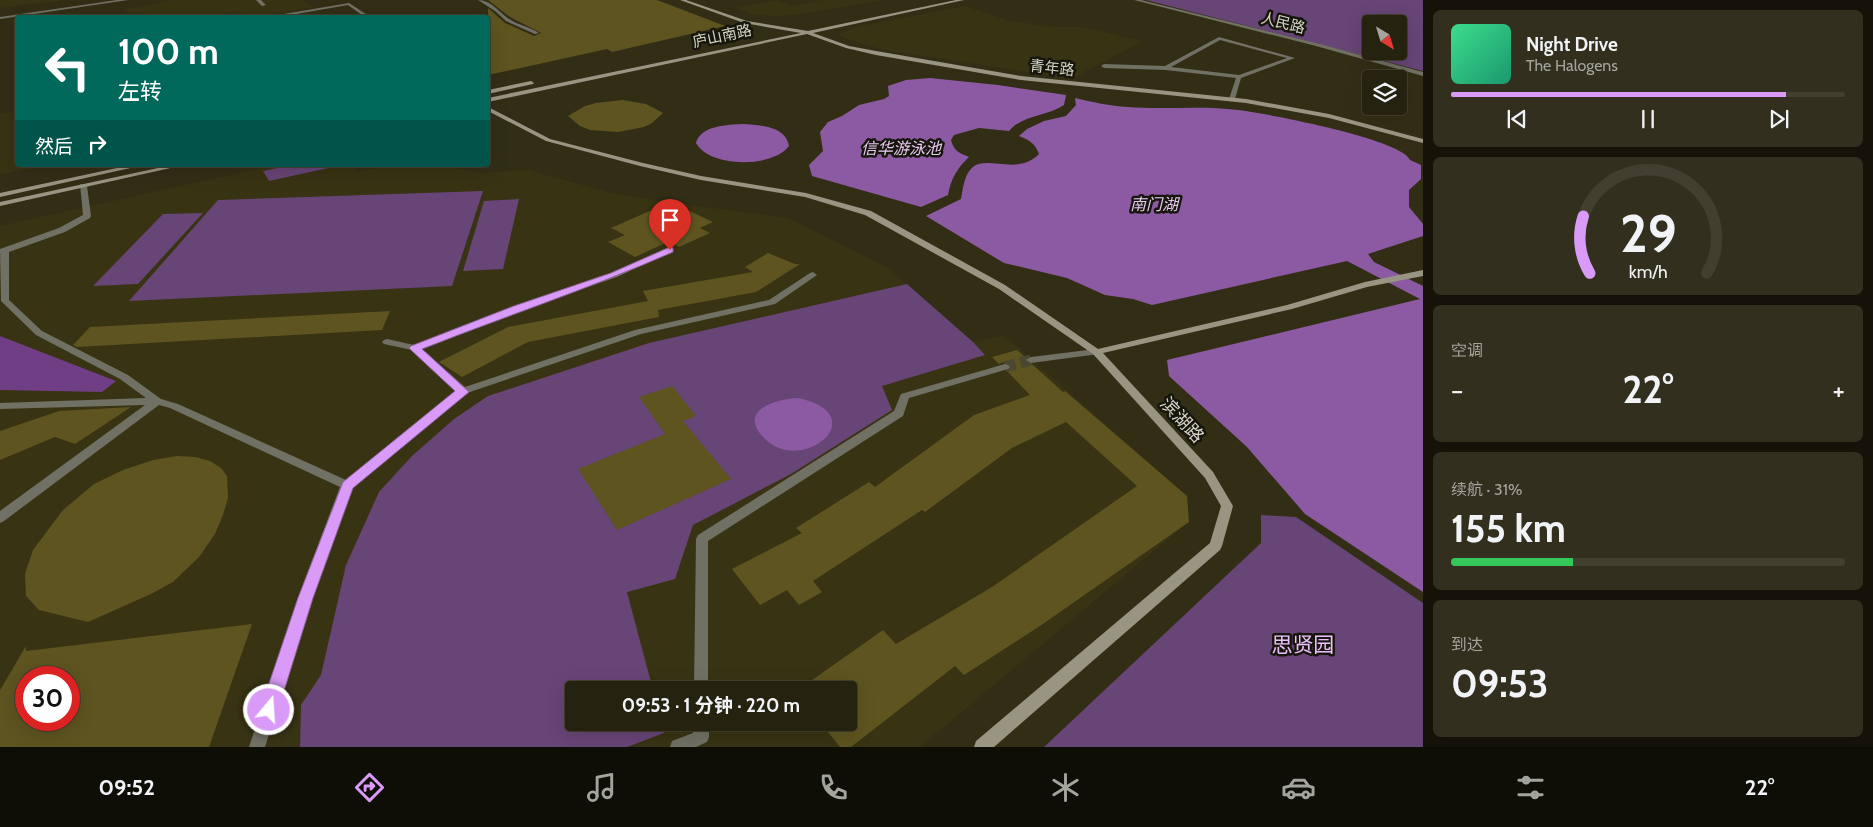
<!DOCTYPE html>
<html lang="zh">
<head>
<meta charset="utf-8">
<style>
	:root { --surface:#262210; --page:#322f1e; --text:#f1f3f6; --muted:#a4a49f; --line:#423f30; --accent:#da9af7 }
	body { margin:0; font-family:Cabin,"Noto Sans SC",sans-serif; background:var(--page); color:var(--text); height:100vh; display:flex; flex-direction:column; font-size:19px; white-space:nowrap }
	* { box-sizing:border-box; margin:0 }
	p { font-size:16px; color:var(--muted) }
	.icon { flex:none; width:28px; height:28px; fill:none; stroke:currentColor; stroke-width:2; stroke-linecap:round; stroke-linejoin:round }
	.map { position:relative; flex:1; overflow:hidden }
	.details { display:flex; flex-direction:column; gap:10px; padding:10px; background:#151309; width:450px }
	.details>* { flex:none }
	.guide { position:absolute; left:15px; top:15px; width:475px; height:152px; border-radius:5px; box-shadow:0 5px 20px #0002,0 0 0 1px var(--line); background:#00695c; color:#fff; overflow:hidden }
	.needle { width:32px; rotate:142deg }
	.controls { position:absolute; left:1362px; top:15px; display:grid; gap:10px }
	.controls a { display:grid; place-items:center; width:45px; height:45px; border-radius:5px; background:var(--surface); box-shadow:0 5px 20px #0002,0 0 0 1px var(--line); font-size:25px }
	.speed { position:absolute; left:15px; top:666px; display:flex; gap:10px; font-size:25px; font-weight:700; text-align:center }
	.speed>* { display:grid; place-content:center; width:65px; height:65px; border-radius:50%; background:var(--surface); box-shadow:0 5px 20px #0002,0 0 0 1px var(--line); line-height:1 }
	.speed .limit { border:8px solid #d22; background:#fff; color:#111 }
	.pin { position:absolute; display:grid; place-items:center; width:42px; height:42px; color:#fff; margin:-51px -21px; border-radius:50% 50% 50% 0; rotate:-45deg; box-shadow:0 0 5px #0007 }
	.pin .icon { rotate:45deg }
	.me { position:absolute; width:55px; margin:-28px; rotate:18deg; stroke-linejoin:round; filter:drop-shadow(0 0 4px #0008) }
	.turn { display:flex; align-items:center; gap:18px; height:105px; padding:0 20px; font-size:22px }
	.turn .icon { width:65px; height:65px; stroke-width:2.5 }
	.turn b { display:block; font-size:35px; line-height:42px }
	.then { display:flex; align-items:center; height:48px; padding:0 20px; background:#0003; gap:10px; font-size:19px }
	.big { font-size:38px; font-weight:700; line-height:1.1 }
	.details .widget { flex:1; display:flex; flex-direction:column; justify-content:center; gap:8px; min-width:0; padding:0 18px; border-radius:8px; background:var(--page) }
	.details .dial { align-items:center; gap:0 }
	.dial svg { height:130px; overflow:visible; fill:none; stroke:var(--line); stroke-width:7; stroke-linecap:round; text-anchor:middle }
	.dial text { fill:var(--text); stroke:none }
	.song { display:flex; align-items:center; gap:15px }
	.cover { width:60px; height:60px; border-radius:8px; background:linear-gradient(135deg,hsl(150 70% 55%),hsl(160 70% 35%)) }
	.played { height:5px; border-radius:2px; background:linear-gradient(90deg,var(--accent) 85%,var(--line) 85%) }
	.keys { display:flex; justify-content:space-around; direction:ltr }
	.heat { display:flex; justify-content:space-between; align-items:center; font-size:28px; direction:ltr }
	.charge { height:8px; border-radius:4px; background:linear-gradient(90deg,#34c759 31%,var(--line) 0) }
	.trip { position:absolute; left:565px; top:681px; width:292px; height:50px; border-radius:5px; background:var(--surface); box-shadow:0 5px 20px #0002,0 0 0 1px var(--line); font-weight:700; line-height:50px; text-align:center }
	.tab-bar { display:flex; height:80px; justify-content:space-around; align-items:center; background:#0f0e06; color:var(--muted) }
	.tab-bar .icon { width:35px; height:35px }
	.tab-bar .on { color:var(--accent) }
	.tab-bar b { font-size:22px; color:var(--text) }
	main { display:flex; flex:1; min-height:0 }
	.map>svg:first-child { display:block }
	.built { fill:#383313; fill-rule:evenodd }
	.green { fill:#674576; fill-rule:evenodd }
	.forest { fill:#6f3e84 }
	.water { fill:#8c5aa3 }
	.building { fill:#5d5420; fill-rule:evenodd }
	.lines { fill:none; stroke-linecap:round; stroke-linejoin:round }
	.street-tunnel { stroke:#4b4731; stroke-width:11; stroke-dasharray:11 5; stroke-linecap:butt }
	.lane { fill:#717064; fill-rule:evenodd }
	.street { fill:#717064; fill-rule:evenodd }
	.secondary { fill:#989583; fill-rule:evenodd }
	.route { fill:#da9af7; stroke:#8e64a1 }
	.labels { text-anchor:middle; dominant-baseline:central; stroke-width:5; stroke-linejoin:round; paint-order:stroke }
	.far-street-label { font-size:15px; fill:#d7d5c7; stroke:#17160c }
	.far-water-label { font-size:16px; font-style:italic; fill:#e5caf2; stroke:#17160c }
	.street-label { font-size:18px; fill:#d7d5c7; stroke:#17160c }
	.near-park-label { font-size:21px; fill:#e9c0fc; stroke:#17160c }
</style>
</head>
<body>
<main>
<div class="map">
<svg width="1423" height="747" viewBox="0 0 1423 747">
	<rect width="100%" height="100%" fill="#322e16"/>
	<!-- built -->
	<path class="built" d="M0 0H65L0 8Z
		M173 0H303L314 7 249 18 245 17 240 12 209 17 129 13 123 10Z
		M775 0 792 6 822 0H882L808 13 777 16 755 15 736 8Z
		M965 6 1007 20 1051 27H1083L1143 41 1075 77 1041 74 884 50 847 39 838 34 860 26Z
		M17 111 18 165H49L0 175V114Z
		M275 165H350L357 172 391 165H442L478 173 528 170 611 193 682 204 788 218 886 267 973 342 1004 335 1188 497V522L920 747H0V226ZM26 678H69V720H26ZM574 690H849V722H574Z"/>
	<!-- green -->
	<path class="green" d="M1146 0H1423V71ZM1371 24H1399V51H1371Z
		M292 165H331L333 167 269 181 263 171Z
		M483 191 452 286 129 301 218 200Z
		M519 199 503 269 463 271 484 201Z
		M203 213 138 284 93 286 163 214Z
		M907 284 973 342 985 355 882 386 892 410 791 474 693 525 675 579 627 592 653 690H574V722L661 723 664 733 627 747H300L301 705 321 675 346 565 379 492 412 456 454 419 488 396 649 343Z
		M1261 515 1296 517 1423 603V747H1044L1261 543Z"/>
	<!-- forest -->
	<path class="forest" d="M0 336 116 381 102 392 0 390Z"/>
	<!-- water -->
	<path class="water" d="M930 78 998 85 1066 95 1064 105C1048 116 1022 115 1009 131L979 128 954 135 951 140C954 151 959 153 969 157 957 168 951 179 948 195L921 207 812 176 809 165 823 151 820 132 828 122 842 116 859 105 884 99 889 96 888 86 906 80Z
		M1075 98C1092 102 1110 106 1128 107 1164 110 1201 105 1238 110 1264 113 1402 139 1410 160L1421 165V179L1409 190V207L1423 224V236L1368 254 1374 262 1423 286V592L1305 514 1247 447 1169 376 1167 360 1420 299 1347 261 1152 305 1133 299 1105 295 1067 278 1004 263 926 216 961 199C963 189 964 174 973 167 987 155 1018 176 1039 154 1035 143 1029 140 1019 136L1027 129 1044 121 1066 116 1076 105Z
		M743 124C759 125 786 126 789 146 773 168 710 168 696 143 701 125 728 125 743 124Z
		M798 398C876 415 802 477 764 438 737 411 775 399 798 398Z"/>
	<!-- building -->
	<path class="building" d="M488 0H657L725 26 612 52 607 49 488 75V8L505 23 534 36 541 33 510 17Z
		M623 100 646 104 663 113 652 123 644 127 618 132 590 130 580 126 568 116 585 106 596 103Z
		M677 205 713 222 700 228 710 233 679 247 670 241 635 257 608 242 625 235 611 228 661 206 667 209Z
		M768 253 795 264H800L756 292 658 310 659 317 528 342 462 377 439 362 508 327 648 301 643 291 753 272 745 267Z
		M390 311 382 330 77 347 73 345 90 327Z
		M1017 350 1026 358 1025 362 1033 365 1063 392 1065 391 1187 496 1189 522 1040 626 964 675 955 666 851 747H840L820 722H849V690H798L883 630 896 644 992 587 1137 486 1066 422 1012 448 925 512 922 510 813 581 822 592 799 605 787 590 760 605 732 569 802 533 796 528 869 482 875 487 974 415 1030 395 1007 371 1012 367 1009 364 1004 362 999 364 992 357Z
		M672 386 696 416 683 421 731 479 617 530 578 469 665 434 639 397Z
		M131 407 75 444 55 437 0 460V431L59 411Z
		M177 456 195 457 210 461 221 468 227 476 228 498 223 515 215 534 199 557 173 582 151 594 88 622 39 610 26 596 25 574 33 550 63 510 94 484 123 470 153 460Z
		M252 624 209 747H0V690L26 646V651ZM26 678H69V720H26Z"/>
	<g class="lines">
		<!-- street-tunnel -->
		<path class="street-tunnel" d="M1005 367 1031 360"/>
		<!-- lane -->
		<path class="lane" d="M117 0H128L0 19V17Z
			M256 0H261L266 5 262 6Z
			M478 0C491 0 499 12 509 19 518 25 530 27 539 33L535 34 506 21 495 11Z
			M349 3 372 18H366L348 5 273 18H260Z"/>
		<!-- street -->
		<path class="street" d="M1134 0H1141L1320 44 1423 72V76L1316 46Z
			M1219 37 1295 58 1241 78 1235 99 1232 101 1229 99 1236 78 1166 70 1104 68 1101 66 1104 64 1165 66ZM1220 40 1287 58 1239 75 1171 67Z
			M80 184 87 186 91 216 90 218 65 232 9 252V300L42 331 128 375 161 399 178 404 346 480 457 391 412 350 384 344 382 342 384 340 387 339 414 345 514 306 611 273 667 248H670L674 250 617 277 520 310 422 349 465 387 635 330 769 300 810 273 813 272 817 275 775 304 641 334 467 393 352 487 312 598 265 747H249L298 598 340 487 170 408 159 405 4 521 0 523V511L145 405 0 409V403L146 398 120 379 36 335 1 301 0 249 59 228 83 215Z
			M1096 349 1099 350 1101 352 1099 354 1031 363 1026 360 1031 357Z
			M1005 364 1008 365 1010 367 1008 369 909 398 903 416 708 541V690H694L696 539 698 535 894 411 901 394Z
			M693 722H709V737L707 742 696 747H670L672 741 693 733Z"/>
		<!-- secondary -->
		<path class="secondary" d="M680 0H686L747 21 808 31 956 0H964L813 33 849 46 876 51 1021 76 1246 99 1329 114 1423 139V143L1329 118 1246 103 1021 80 876 55 846 48 807 34 488 102V98L801 33 744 23Z
			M531 81 534 83 533 84 488 94V90Z
			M488 107 550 139 643 163 701 176 806 193 871 211 1005 285 1098 349 1287 305 1365 282 1423 270V276L1367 287 1292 309 1103 353 1213 472 1233 506 1222 546 1220 550 994 747H974L976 741 1210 543 1221 506 1205 478 1093 354 999 289 865 215 805 197 701 180 640 166 546 141 488 111Z
			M131 165H144L0 197V193Z
			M172 165H184L0 206V202Z"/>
	</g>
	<!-- route -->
	<path class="route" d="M670 247 673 248V252C591 288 506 316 422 349L469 392 353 488 313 598 278 710 275 716 269 718 263 716 260 710 298 598 343 482 455 391 411 350 409 348 411 346 514 306 611 273Z"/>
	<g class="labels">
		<!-- far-street labels -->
		<g class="far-street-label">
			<text transform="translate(1283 23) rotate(14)">人民路</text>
			<text transform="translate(722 36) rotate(-12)">庐山南路</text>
			<text transform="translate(1052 68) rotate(6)">青年路</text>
		</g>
		<!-- far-water labels -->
		<g class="far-water-label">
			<text x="901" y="148">信华游泳池</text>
			<text x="1154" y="204">南门湖</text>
		</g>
		<!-- street labels -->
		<g class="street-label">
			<text transform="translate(1182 420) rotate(47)">滨湖路</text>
		</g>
		<!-- near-park labels -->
		<g class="near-park-label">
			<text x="1303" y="644">思贤园</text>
		</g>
	</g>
</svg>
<div class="controls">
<a><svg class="needle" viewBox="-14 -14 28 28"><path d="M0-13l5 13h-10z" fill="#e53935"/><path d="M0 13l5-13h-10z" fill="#a4a49f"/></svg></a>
<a><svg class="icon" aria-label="layers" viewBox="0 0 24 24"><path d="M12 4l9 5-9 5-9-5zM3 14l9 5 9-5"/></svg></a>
</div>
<div class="speed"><div class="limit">30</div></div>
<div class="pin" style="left:670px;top:250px;background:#d93025"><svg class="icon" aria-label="arrive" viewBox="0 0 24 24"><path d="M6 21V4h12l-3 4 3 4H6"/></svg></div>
<svg class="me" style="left:269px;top:710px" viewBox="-20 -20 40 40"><circle r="17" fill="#da9af7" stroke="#fff" stroke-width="3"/><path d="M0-11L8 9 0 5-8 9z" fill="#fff"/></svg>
<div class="trip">09:53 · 1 分钟 · 220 m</div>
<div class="guide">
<div class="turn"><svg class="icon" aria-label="left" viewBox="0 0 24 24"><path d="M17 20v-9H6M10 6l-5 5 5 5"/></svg><div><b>100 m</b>左转</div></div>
<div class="then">然后<svg class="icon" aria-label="right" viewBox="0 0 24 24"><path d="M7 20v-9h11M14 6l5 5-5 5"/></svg></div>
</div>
</div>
<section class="details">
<div class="widget">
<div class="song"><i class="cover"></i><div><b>Night Drive</b><p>The Halogens</p></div></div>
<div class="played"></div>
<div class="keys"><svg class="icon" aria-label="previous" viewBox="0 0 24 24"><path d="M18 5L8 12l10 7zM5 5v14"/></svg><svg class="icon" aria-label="pause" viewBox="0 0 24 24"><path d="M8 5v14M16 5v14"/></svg><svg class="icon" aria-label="next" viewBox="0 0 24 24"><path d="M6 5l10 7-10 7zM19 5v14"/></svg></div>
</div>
<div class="widget dial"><svg viewBox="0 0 100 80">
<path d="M14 69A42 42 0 1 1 86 69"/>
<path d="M14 69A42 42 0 0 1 10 34" stroke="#da9af7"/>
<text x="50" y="56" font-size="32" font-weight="700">29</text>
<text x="50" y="72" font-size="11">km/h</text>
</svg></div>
<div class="widget"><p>空调</p>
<div class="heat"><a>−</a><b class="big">22°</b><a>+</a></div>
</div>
<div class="widget"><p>续航 · 31%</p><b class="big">155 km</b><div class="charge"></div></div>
<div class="widget"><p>到达</p><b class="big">09:53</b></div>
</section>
</main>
<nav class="tab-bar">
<b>09:52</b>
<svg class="icon on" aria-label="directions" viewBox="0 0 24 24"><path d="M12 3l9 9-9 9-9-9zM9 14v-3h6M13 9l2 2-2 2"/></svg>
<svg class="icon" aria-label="music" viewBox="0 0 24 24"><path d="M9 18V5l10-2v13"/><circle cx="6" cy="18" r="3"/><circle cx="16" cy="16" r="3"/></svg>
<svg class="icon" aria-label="phone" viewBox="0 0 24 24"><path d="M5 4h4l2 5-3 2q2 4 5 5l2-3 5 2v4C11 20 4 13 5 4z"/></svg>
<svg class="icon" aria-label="climate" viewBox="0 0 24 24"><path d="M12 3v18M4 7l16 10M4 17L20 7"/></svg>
<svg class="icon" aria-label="car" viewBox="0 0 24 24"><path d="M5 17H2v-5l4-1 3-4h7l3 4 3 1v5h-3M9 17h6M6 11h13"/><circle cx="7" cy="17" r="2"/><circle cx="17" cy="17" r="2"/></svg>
<svg class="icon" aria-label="filters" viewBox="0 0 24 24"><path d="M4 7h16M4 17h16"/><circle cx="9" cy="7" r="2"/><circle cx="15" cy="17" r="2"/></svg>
<b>22°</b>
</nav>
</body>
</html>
